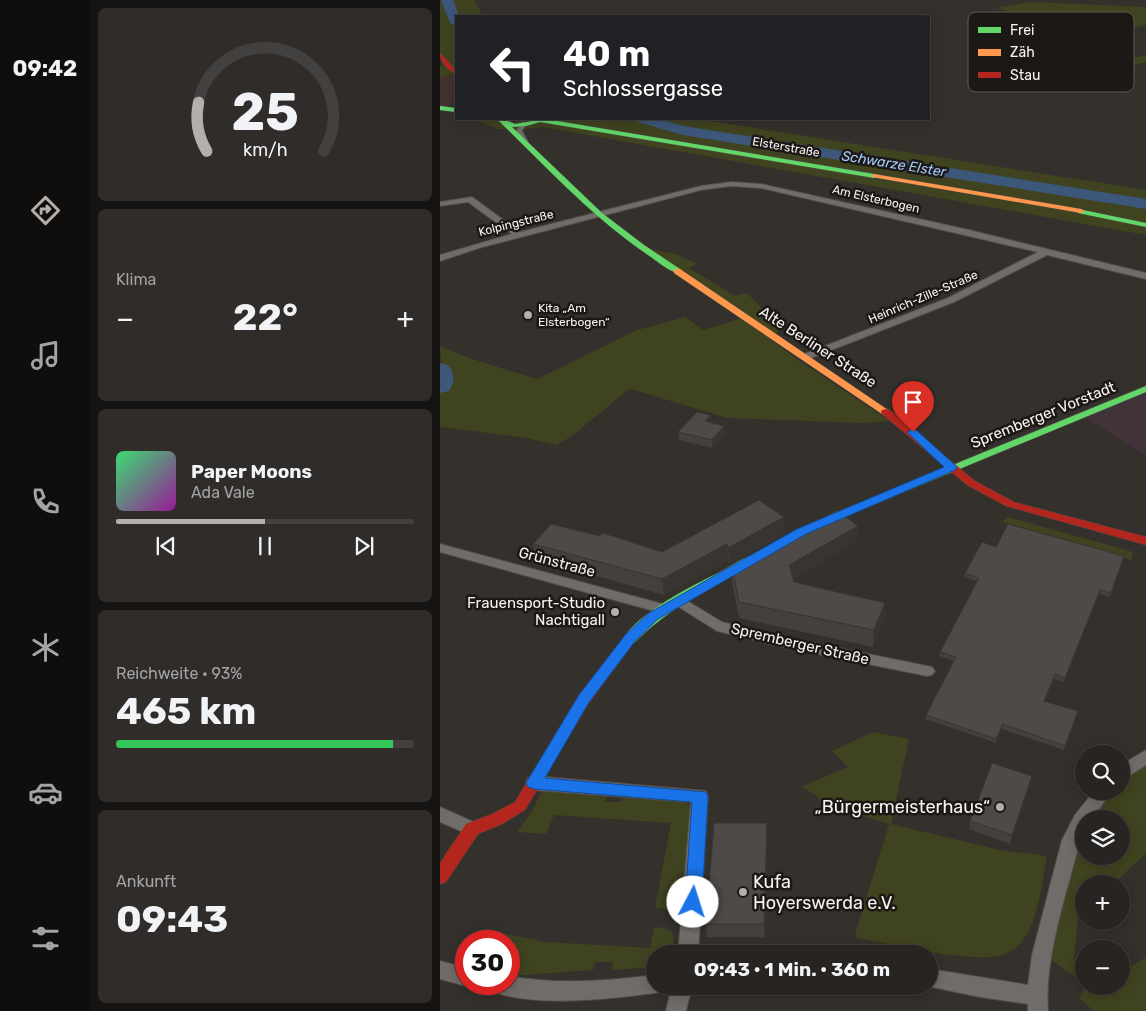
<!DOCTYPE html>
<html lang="de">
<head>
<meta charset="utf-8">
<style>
	:root { --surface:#272421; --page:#2f2c2a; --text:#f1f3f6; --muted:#a4a4a5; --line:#43413f; --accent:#b4afab }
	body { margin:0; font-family:Rubik,sans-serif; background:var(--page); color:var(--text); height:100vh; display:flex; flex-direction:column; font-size:19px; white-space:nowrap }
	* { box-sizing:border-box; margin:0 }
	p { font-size:16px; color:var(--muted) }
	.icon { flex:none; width:28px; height:28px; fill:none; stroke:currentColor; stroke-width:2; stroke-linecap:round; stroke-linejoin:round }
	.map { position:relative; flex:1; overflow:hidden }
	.details { display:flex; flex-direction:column; gap:8px; padding:8px; background:#151412; width:350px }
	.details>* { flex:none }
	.hud { position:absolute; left:15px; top:15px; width:475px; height:105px; border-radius:0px; box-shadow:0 2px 12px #0003,0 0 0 1px var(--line); background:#202124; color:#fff; overflow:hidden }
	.tools { position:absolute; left:635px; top:745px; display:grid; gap:10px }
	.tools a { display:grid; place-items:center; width:55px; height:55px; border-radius:50%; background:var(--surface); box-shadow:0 2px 12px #0003,0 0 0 1px var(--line); font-size:25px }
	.speed { position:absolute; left:15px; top:930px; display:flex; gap:10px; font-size:25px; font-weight:700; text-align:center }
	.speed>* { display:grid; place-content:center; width:65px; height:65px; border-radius:50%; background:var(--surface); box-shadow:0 2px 12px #0003,0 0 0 1px var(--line); line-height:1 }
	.speed .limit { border:8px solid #d22; background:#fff; color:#111 }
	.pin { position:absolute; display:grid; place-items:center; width:42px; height:42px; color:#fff; margin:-51px -21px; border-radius:50% 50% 50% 0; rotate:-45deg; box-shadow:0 0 5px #0007 }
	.pin .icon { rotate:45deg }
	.me { position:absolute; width:55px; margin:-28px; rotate:5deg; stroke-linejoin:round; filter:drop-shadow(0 0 4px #0008) }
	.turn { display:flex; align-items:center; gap:18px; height:105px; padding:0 25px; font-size:22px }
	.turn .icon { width:65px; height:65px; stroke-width:2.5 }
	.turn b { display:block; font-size:35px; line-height:42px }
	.big { font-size:38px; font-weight:700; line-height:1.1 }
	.details .tile { flex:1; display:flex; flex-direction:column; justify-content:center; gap:8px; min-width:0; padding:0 18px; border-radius:8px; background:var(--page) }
	.details .dial { align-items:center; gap:0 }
	.dial svg { height:130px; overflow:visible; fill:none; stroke:var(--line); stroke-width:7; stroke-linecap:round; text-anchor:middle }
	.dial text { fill:var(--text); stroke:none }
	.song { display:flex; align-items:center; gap:15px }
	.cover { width:60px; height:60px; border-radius:8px; background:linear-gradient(135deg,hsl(140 70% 55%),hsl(300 70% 35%)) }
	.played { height:5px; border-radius:2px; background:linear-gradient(90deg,var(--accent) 50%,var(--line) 50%) }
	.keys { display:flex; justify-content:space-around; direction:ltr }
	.heat { display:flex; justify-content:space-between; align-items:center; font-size:28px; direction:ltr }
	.charge { height:8px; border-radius:4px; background:linear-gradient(90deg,#34c759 93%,var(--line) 0) }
	.trip { position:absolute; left:206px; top:945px; width:292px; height:50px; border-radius:25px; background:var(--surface); box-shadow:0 2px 12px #0003,0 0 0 1px var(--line); font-weight:700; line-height:50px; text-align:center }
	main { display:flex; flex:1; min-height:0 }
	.dock { display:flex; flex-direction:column; width:90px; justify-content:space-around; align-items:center; background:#100e0d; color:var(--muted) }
	.dock .icon { width:35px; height:35px }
	.dock .current { color:var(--accent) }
	.dock b { font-size:22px; color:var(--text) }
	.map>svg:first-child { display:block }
	.commercial { fill:#44332c }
	.industrial { fill:#42333b }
	.green { fill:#40431f; fill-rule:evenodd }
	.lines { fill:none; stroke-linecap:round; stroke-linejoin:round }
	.river { fill:#3c577a; fill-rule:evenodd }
	.street-casing { stroke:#504d49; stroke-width:2 }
	.fast-casing { stroke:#504d49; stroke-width:1 }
	.slow-casing { stroke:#504d49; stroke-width:1 }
	.jam-casing { stroke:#504d49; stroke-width:1 }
	.street { fill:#706c69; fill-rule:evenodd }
	.fast { fill:#63d668; fill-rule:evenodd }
	.slow { fill:#ff974d; fill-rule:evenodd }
	.jam { fill:#b3261e; fill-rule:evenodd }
	.wall { fill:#43403e }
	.shaded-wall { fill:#373432 }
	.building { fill:#4e4a48; stroke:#373432 }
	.route { fill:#1a73e8; stroke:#114b97 }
	.poi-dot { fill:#b4afab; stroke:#1c1816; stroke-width:2 }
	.labels { text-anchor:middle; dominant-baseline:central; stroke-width:5; stroke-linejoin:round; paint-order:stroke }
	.far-street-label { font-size:12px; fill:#f9f3ef; stroke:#1c1816 }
	.far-poi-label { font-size:12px; fill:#f9f3ef; stroke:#1c1816; text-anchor:start }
	.far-water-label { font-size:14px; font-style:italic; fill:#a4cbfd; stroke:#1c1816 }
	.street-label { font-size:15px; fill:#f9f3ef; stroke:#1c1816 }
	.poi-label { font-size:15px; fill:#f9f3ef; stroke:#1c1816; text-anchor:end }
	.near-poi-label { font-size:18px; fill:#f9f3ef; stroke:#1c1816; text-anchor:end }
	.key { fill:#1c1816; stroke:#5e5a57; stroke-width:1 }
	.key-label { font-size:14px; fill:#f9f3ef }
</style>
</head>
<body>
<main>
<nav class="dock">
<b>09:42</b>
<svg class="icon current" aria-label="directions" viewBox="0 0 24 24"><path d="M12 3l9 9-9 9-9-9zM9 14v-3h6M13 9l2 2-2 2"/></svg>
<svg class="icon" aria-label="music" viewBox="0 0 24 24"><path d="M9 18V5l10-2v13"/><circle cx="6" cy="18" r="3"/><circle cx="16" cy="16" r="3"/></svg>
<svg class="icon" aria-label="phone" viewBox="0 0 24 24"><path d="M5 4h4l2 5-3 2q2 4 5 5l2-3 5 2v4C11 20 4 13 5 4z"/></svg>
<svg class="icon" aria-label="climate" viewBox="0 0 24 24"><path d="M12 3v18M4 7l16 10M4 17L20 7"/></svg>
<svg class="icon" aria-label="car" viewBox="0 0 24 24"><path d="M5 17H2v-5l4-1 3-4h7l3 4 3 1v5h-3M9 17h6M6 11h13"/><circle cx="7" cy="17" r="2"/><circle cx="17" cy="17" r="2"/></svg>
<svg class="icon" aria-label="filters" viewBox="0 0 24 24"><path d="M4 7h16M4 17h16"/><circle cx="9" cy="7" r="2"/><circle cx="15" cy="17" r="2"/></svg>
</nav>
<section class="details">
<div class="tile dial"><svg viewBox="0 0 100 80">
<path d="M14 69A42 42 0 1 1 86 69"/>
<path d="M14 69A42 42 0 0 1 9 39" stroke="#b4afab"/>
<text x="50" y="56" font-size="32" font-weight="700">25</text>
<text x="50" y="72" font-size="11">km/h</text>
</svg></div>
<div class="tile"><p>Klima</p>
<div class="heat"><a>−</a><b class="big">22°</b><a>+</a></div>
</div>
<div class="tile">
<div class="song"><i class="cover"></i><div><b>Paper Moons</b><p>Ada Vale</p></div></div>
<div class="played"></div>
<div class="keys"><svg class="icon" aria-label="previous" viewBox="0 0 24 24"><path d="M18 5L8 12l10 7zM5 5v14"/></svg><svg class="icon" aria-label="pause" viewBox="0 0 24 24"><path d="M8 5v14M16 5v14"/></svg><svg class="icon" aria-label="next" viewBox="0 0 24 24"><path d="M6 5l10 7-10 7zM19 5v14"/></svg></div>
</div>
<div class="tile"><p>Reichweite · 93%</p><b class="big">465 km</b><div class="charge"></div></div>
<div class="tile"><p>Ankunft</p><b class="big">09:43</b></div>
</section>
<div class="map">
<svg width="706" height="1011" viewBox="0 0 706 1011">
	<rect width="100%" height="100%" fill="#34302c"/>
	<!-- commercial -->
	<path class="commercial" d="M16 74V100L4 108H0V77Z"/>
	<!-- industrial -->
	<path class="industrial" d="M706 392V456L642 415Z"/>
	<!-- green -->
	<path class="green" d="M0 0H34L43 16H16V74L0 77V66L7 65 0 55Z
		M591 2 706 7V25L658 36 556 8Z
		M706 55V62L676 70 662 67Z
		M32 119H60L63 123 100 121 102 119H258L706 190V235L103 127 87 129H59Z
		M204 248 235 254 258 264 249 268 295 296 307 293 335 322 338 331 335 337Z
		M245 317 263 330 302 318 358 360 450 421 424 423 287 418 191 389 188 390 132 436 116 445 87 438 0 427V386L2 381 0 346 29 358 97 379 197 330Z
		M568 517 693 552 691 560 567 528 570 524 562 522Z
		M433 732 469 739 451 824 560 850 607 856C602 881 600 911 587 934 582 943 575 950 565 954 536 965 451 944 417 938L415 935 449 824 381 803 376 795 361 787 408 767 392 751Z
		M706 757V853L673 884H644V907L639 911 634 958 644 962V982L603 955 642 820 665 791H681V775ZM644 819H681V856H644Z
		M102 791 167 795 165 802H181L183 797 238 799 247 803 252 809 242 903 239 908 234 910 215 908 231 823 114 815 106 834 77 832 92 811Z
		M214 927C236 928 234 934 233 954H215V967L172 970 173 962H155L153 970 69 976V941H45L52 931 106 942 210 948Z
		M706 957V1011H654L639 998 646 986H681V973Z"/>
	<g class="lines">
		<!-- river -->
		<path class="river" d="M1 0H13L19 16H16V26L10 23Z
			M195 119H219L244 126 706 199V209L243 135 198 122Z
			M0 363 8 365C15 374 15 382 9 391L0 393Z"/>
		<defs>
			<path id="street" d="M83 122 86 124 82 131 88 142 85 144 83 143 76 131Z
				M291 182 321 184 529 230 706 273V279L607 255 514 302 366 360 362 359V355L508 298 598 252 321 188 291 186 261 190 39 248 0 261V255L72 234 28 202 0 206V202L32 197 80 232 261 186Z
				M0 544 230 606 232 609 230 612 225 614 0 552Z
				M239 596 282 622 334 635 487 666 492 667 495 671 492 675 487 676 334 645 277 631 234 604 232 601 234 598Z
				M706 750V765L681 781V765Z
				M94 776 266 791 268 796 258 954H238L251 802 94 790 88 788 86 783 88 778Z
				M654 791H672L652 819H644V832L640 840C627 893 604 957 608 1011H588V1004L540 997 487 986H490V969L588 985 592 955 622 840 635 815Z
				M0 807 38 824 41 829 38 834 32 836 0 822Z
				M0 961 26 968V984H33L26 986 0 979Z
				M215 975V986H224L222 991 215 993C168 999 96 1008 51 991L48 984H69V976C117 985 166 981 215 975Z
				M232 986H252L246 1011H226Z"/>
			<path id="fast" d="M0 106 16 108V112L0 110Z
				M57 119H63L75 124 105 119 434 174 437 176 434 178 100 122 86 126 72 127 162 213 204 245 240 269 241 271 237 273C227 270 217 261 208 255 152 217 104 165 57 119Z
				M638 209 706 223V227L638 213Z
				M706 386V392L384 525H376L374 523 376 521Z
				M311 556 317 560 315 563C272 587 228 608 193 644H183L181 641C199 612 250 587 280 572 290 567 300 559 311 556Z"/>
			<path id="slow" d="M434 174 641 209 645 211 641 213 432 177V175Z
				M234 269H240L451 412 450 414H442L234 273Z"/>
			<path id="jam" d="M0 53 16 70V74C8 70 0 63 0 53Z
				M446 409 450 410 535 481 574 502 706 537V545L566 506 527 485 442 414 441 412 442 410Z
				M188 636 193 638 195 641 149 703 85 810 62 824 38 834 6 882 0 884V863L26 824 52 814 75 802 139 695 183 638Z"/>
		</defs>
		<!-- street casing -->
		<use href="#street" class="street-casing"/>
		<!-- fast casing -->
		<use href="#fast" class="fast-casing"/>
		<!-- slow casing -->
		<use href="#slow" class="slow-casing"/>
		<!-- jam casing -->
		<use href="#jam" class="jam-casing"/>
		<!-- street -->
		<use href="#street" class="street"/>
		<!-- fast -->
		<use href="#fast" class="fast"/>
		<!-- slow -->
		<use href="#slow" class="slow"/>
		<!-- jam -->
		<use href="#jam" class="jam"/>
	</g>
	<!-- wall -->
	<path class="wall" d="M271 415V422L284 426 285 434 272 448 239 440 238 432Z
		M418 526 417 541 353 579 354 582 445 603 444 619 433 647 299 618 292 582V567Z
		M345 533 289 564 288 560 224 595 96 559 93 544 222 552Z
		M556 547 684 556 670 597 659 594 624 682 614 679 605 701 637 715 624 750 562 729 556 743 485 719 486 715 514 661 499 656 500 652 537 581 524 577 525 573Z
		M590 785 570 844 529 829 530 821Z
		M327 836 325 937H267L266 924Z"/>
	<!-- shaded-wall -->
	<path class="shaded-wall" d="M271 415V422L265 421Z
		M284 426 285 434 272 448V440Z
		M344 517 345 533 289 564 288 548Z
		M418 526 417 541 349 581V565Z
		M287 544 288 560 224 595 222 579Z
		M660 590 659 594 624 682 625 678Z
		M445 603 444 619 433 647 434 630Z
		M615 674 614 679 604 705V701Z
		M638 711 637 715 624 750 625 746Z
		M563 724 562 729 556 743V739Z
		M592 776 590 785 570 844 572 835Z
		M327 823V836L325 937 324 924Z"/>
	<!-- building -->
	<path class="building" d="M257 412 271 415 265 421 284 426 272 440 238 432Z
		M319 500 344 517 288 548 287 544 222 579 93 544 111 524 160 536 163 533 222 552Z
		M397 510 418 526 349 565 354 582 445 603 434 630 299 602 292 567Z
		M568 524 684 556 671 593 660 590 625 678 615 674 604 701 638 711 625 746 563 724 556 739 486 715 516 657 500 652 539 578 525 573 542 542 556 547Z
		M552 763 592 776 572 835 530 821Z
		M274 823H327L324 924H266Z"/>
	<!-- route -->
	<path class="route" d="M473 429 476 430 515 465 517 467 515 470 366 534 218 619 196 640 149 702 105 778 266 792 268 796 262 902 259 908 253 910 247 908 245 902 252 802 94 789 88 787 86 783 139 695 186 634 209 613 357 529 504 467 469 434 467 432Z"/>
	<!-- markers -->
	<g class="poi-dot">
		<circle cx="88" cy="315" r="5"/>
		<circle cx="175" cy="612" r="5"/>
		<circle cx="560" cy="807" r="5"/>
		<circle cx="303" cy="892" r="5"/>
	</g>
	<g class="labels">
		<!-- far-street labels -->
		<g class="far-street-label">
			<text transform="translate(346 147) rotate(10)">Elsterstraße</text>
			<text transform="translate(436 199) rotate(13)">Am Elsterbogen</text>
			<text transform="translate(76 223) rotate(-14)">Kolpingstraße</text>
			<text transform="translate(483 297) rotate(-23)">Heinrich-Zille-Straße</text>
		</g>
		<!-- far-poi labels -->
		<g class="far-poi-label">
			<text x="98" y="308">Kita „Am<tspan x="98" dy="14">Elsterbogen“</tspan></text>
		</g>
		<!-- far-water labels -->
		<g class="far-water-label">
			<text transform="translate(454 164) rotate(9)">Schwarze Elster</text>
		</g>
		<!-- street labels -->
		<g class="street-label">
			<text transform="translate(378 347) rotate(33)">Alte Berliner Straße</text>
			<text transform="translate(603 415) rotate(-22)">Spremberger Vorstadt</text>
			<text transform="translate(117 562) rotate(15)">Grünstraße</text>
			<text transform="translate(360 644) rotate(13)">Spremberger Straße</text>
		</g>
		<!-- poi labels -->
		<g class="poi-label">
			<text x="165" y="603">Frauensport-Studio<tspan x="165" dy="17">Nachtigall</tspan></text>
		</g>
		<!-- near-poi labels -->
		<g class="near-poi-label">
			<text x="550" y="807">„Bürgermeisterhaus“</text>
			<text x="313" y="882" text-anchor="start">Kufa<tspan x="313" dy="21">Hoyerswerda e.V.</tspan></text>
		</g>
	</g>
	<!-- legend -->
	<rect x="528" y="12" width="166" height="80" rx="8" class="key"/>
	<rect x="538" y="27" width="23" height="6" fill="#63d668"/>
	<rect x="538" y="49" width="23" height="7" fill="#ff974d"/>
	<rect x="538" y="72" width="23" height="6" fill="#b3261e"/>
	<g class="key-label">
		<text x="570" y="35">Frei</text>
		<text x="570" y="57">Zäh</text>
		<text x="570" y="80">Stau</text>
	</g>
</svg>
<div class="tools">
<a><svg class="icon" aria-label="search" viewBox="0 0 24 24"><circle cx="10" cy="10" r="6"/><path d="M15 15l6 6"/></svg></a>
<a><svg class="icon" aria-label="layers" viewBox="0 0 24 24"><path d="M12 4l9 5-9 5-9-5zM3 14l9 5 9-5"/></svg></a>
<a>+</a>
<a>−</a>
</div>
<div class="speed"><div class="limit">30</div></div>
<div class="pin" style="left:473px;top:432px;background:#d93025"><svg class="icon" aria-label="arrive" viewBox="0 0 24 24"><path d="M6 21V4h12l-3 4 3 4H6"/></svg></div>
<svg class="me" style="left:253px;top:902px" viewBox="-20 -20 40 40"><circle r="19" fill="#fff"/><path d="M0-13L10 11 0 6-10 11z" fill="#1a73e8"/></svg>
<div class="trip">09:43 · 1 Min. · 360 m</div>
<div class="hud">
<div class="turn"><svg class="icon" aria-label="left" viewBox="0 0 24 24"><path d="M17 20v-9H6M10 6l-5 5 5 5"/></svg><div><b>40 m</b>Schlossergasse</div></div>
</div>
</div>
</main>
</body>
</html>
